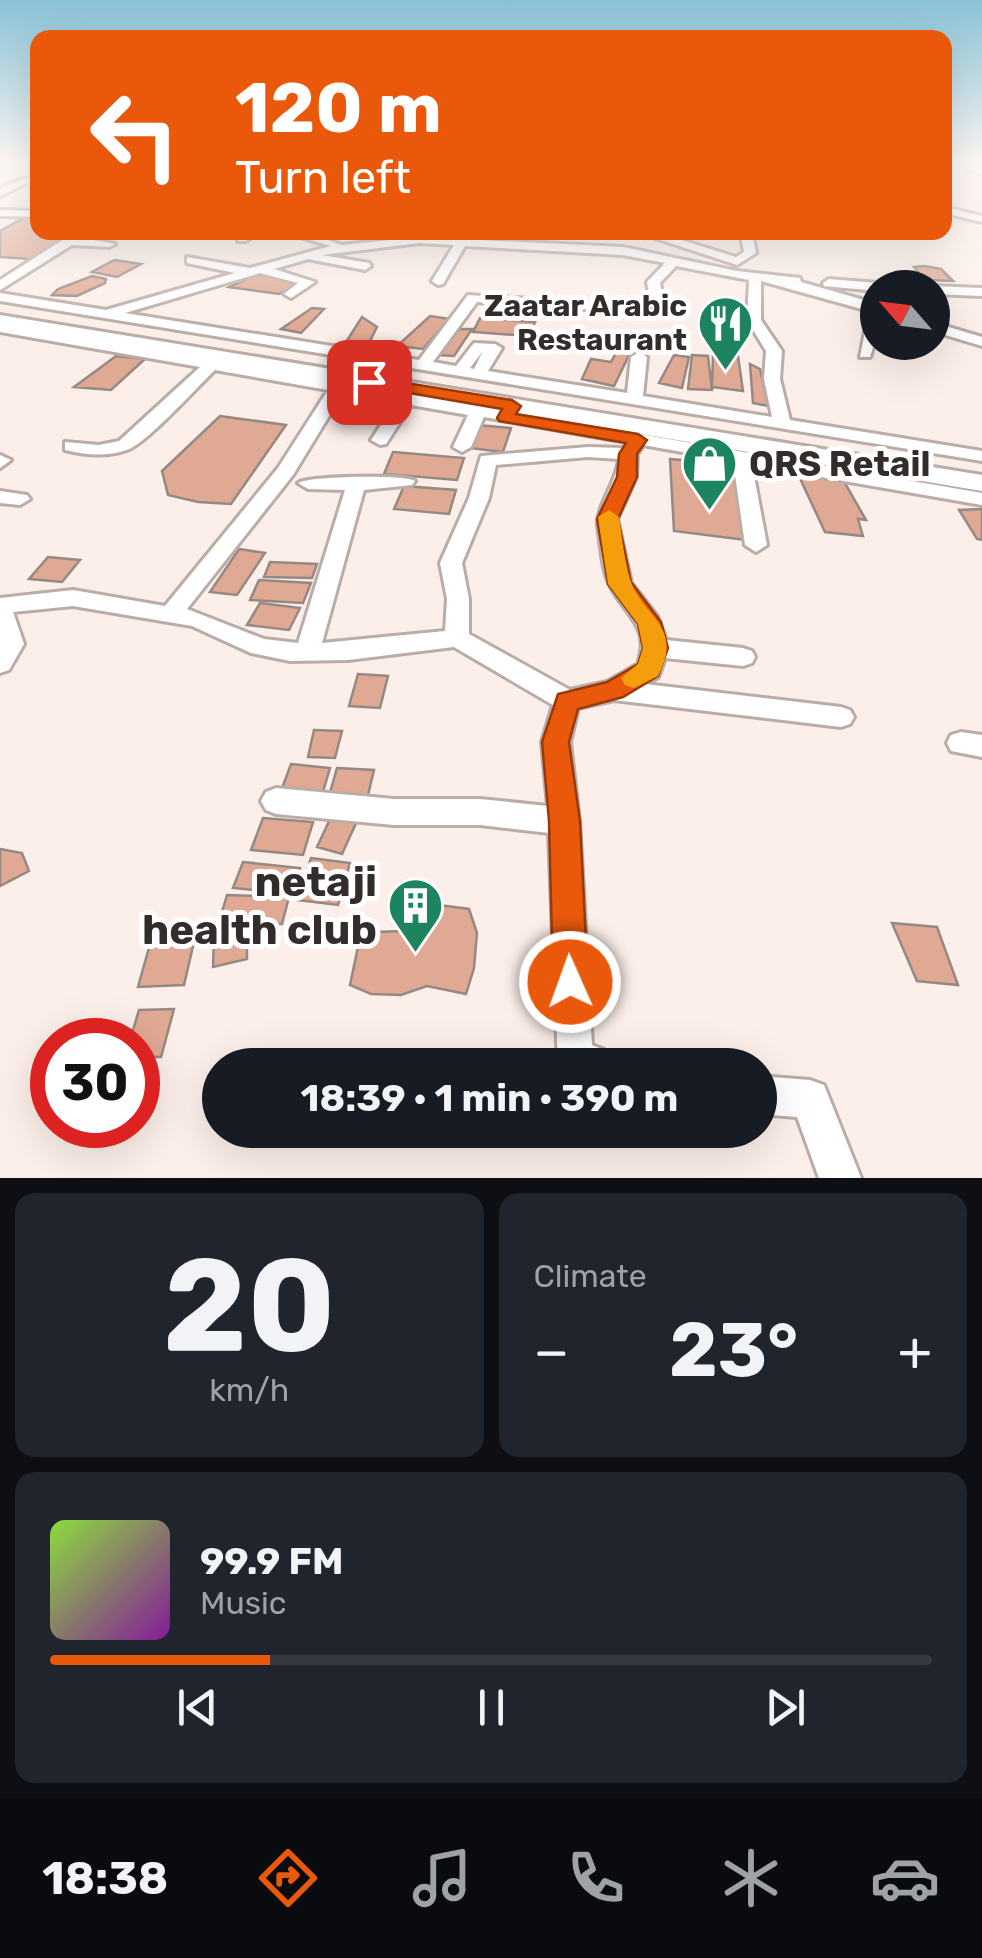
<!DOCTYPE html>
<html lang="en">
<head>
<meta charset="utf-8">
<style>
	:root { --surface:#171b24; --page:#20242c; --text:#f1f3f6; --muted:#9ea1a6; --line:#363941; --accent:#ea580c }
	body { margin:0; font-family:Rubik,sans-serif; background:var(--page); color:var(--text); height:100vh; display:flex; flex-direction:column; font-size:38px; white-space:nowrap }
	* { box-sizing:border-box; margin:0 }
	p { font-size:32px; color:var(--muted) }
	.icon { flex:none; width:55px; height:55px; fill:none; stroke:currentColor; stroke-width:2; stroke-linecap:round; stroke-linejoin:round }
	.map { position:relative; height:1178px; overflow:hidden }
	.sheet { display:flex; flex-direction:column; gap:15px; padding:15px; background:#0d0f14; flex:1 }
	.sheet>* { flex:none }
	.banner { position:absolute; left:30px; top:30px; width:922px; height:210px; border-radius:20px; box-shadow:0 10px 40px #0002; background:#ea580c; color:#fff; overflow:hidden }
	.needle { width:65px; rotate:298deg }
	.tools { position:absolute; left:860px; top:270px; display:grid; gap:20px }
	.tools a { display:grid; place-items:center; width:90px; height:90px; border-radius:50%; background:var(--surface); box-shadow:0 10px 40px #0002; font-size:50px }
	.speed { position:absolute; left:30px; top:1018px; display:flex; gap:20px; font-size:50px; font-weight:700; text-align:center }
	.speed>* { display:grid; place-content:center; width:130px; height:130px; border-radius:50%; background:var(--surface); box-shadow:0 10px 40px #0002; line-height:1 }
	.speed .limit { border:15px solid #d22; background:#fff; color:#111 }
	.pin { position:absolute; display:grid; place-items:center; width:85px; height:85px; color:#fff; margin:-42px; border-radius:20px; box-shadow:0 5px 15px #0006 }
	.me { position:absolute; width:110px; margin:-55px; rotate:358deg; stroke-linejoin:round; filter:drop-shadow(0 0 8px #0008) }
	.turn { display:flex; align-items:center; gap:35px; height:210px; padding:0 40px; font-size:45px }
	.turn .icon { width:130px; height:130px; stroke-width:2.5 }
	.turn b { display:block; font-size:70px; line-height:85px }
	.big { font-size:75px; font-weight:700; line-height:1.1 }
	.sheet .tile { flex:1; display:flex; flex-direction:column; justify-content:center; gap:15px; min-width:0; padding:0 35px; border-radius:20px; background:var(--page) }
	.sheet .dial { align-items:center; gap:0 }
	.dial b { font-size:130px; line-height:1 }
	.song { display:flex; align-items:center; gap:30px }
	.cover { width:120px; height:120px; border-radius:15px; background:linear-gradient(135deg,hsl(90 70% 55%),hsl(290 70% 35%)) }
	.played { height:10px; border-radius:5px; background:linear-gradient(90deg,var(--accent) 25%,var(--line) 25%) }
	.keys { display:flex; justify-content:space-around; direction:ltr }
	.heat { display:flex; justify-content:space-between; align-items:center; font-size:55px; direction:ltr }
	.sheet .tiles { flex:1; display:grid; gap:15px; grid-template-columns:1fr 1fr }
	.tile:last-child { grid-column:span 2 }
	.trip { position:absolute; left:202px; top:1048px; width:575px; height:100px; border-radius:50px; background:var(--surface); box-shadow:0 10px 40px #0002; font-weight:700; line-height:100px; text-align:center }
	.menu { display:flex; height:160px; justify-content:space-around; align-items:center; background:#090b0e; color:var(--muted) }
	.menu .icon { width:70px; height:70px }
	.menu .on { color:var(--accent) }
	.menu b { font-size:45px; color:var(--text) }
	.map>svg:first-child { display:block }
	.building { fill:#e0a993; stroke:#958984; stroke-width:2.5 }
	.lines { fill:none; stroke-linecap:round; stroke-linejoin:round }
	.minor-casing { stroke:#baada8; stroke-width:6 }
	.major-casing { stroke:#baada8; stroke-width:4 }
	.highway-casing { stroke:#baada8; stroke-width:6 }
	.minor { fill:#fff; fill-rule:evenodd }
	.major { fill:#fff; fill-rule:evenodd }
	.highway { fill:#fff; fill-rule:evenodd }
	.route { fill:#ea580c; stroke:#983908; stroke-width:2.5 }
	.slow { fill:#f59e0b }
	.labels { text-anchor:middle; dominant-baseline:central; stroke-width:10; stroke-linejoin:round; paint-order:stroke }
	.far-poi-label { font-size:30px; font-weight:bold; fill:#322d2b; stroke:#fff; text-anchor:end }
	.poi-label { font-size:35px; font-weight:bold; fill:#322d2b; stroke:#fff; text-anchor:start }
	.near-poi-label { font-size:42px; font-weight:bold; fill:#322d2b; stroke:#fff; text-anchor:end }
</style>
</head>
<body>
<div class="map">
<svg width="982" height="1178" viewBox="0 0 982 1178">
	<rect width="100%" height="100%" fill="#fcefe9"/>
	<!-- building -->
	<path class="building" d="M28 216 38 217V232H78L30 259 0 257V231Z
		M114 260 141 264 117 277 92 272Z
		M924 266 941 269 953 281 925 280 914 267Z
		M261 272 303 282 279 294 229 287Z
		M92 276 106 279 105 283 77 296 52 295 58 289Z
		M312 308 324 309 301 333 281 329Z
		M430 316 449 319 423 349 397 346Z
		M362 317 377 327 369 343 346 342Z
		M480 318 535 322 529 336 473 332Z
		M460 329H472L454 356 434 355Z
		M618 349 631 351 614 386 582 379 591 359 611 362Z
		M674 355 689 357 682 388 659 383Z
		M692 355 708 356 712 390 688 389Z
		M713 355 738 356 743 391 712 387Z
		M116 356 145 359 111 390 74 387Z
		M750 364 760 369 768 406 753 403Z
		M220 416 286 425 231 504 198 502 168 495 162 471Z
		M478 425 511 428 503 452 469 448Z
		M393 452 464 458 457 480 384 474Z
		M670 459 726 464 741 495 754 541 674 531Z
		M796 470 842 478 866 520 858 519 863 536 825 532Z
		M404 486 456 490 449 514 394 509Z
		M982 509V540L977 539 959 510Z
		M239 549 265 553 237 595 210 592Z
		M48 557 80 560 62 582 29 579Z
		M270 562 317 564 312 578 264 577Z
		M259 580 311 583 303 603 250 600Z
		M260 603 300 608 289 630 247 625Z
		M358 674 388 676 380 708 349 706Z
		M314 730 342 731 335 758 308 757Z
		M291 764 330 768 322 795 281 791Z
		M337 768 374 770 367 799 329 796Z
		M332 815 357 821 342 854 317 847Z
		M263 818 313 822 303 855 251 850Z
		M0 849 22 853 29 871 0 886Z
		M311 858 350 863 338 905 297 900Z
		M243 862 300 868 292 894 233 888Z
		M227 895 289 897 282 924 219 922Z
		M439 905 469 909 477 933 474 968 466 994 427 986 401 995 371 994 350 985 359 942 374 932 405 931 413 909Z
		M892 923 937 927 958 985 917 981Z
		M247 927V959L213 967 214 934Z
		M194 942 184 985 138 987 150 944Z
		M174 1009 161 1057H138V1040H130L139 1010Z"/>
	<g class="lines">
		<defs>
			<path id="minor" d="M24 178 32 180 0 196V189Z
				M945 207 982 216V222L945 213Z
				M0 210 38 211V217L0 216Z
				M75 232H89L82 238 115 244 109 247 72 245 0 290V280Z
				M244 232H258L246 241H238V237Z
				M284 232H305L342 245 419 237 623 247 737 271 800 278 801 282 878 304V332L870 357H860L869 311 761 281V320L782 351 780 379 790 420 982 451V461L0 301V293L106 310 235 273 187 263V257L250 268 331 246ZM419 243 454 245 432 281 438 285 443 284 465 246 623 255 665 263 647 282 651 307 658 311 665 307 660 283 676 266 749 280 747 320 766 351 764 379 772 417 643 396 647 357 639 352 631 357 627 393 488 371 502 348 495 344 474 343 456 366 433 362 477 302 614 311V305L609 304 468 295 419 360 125 313 260 273 298 283 284 294 291 298 315 282 274 269 308 259 365 270 371 266 369 263 322 255ZM483 351 474 369 470 368Z
				M637 232H656L736 257 744 252 740 232H752L756 253 737 265Z
				M829 279 890 284 896 288H878V291L824 286 823 283Z
				M932 286 982 288V296L932 294V288H927Z
				M932 322 982 337V346L932 331Z
				M0 324 982 493V505L752 465 767 545 756 552 745 545 733 461 643 445 637 454 636 477 617 519 631 583 657 616 666 640 743 648 752 651 755 657 752 663 743 666 665 658 658 677 645 684 841 707 850 710 854 717 850 724 841 727 614 700 578 708 570 742 579 821 592 1045 609 1052 615 1065H558L549 833 480 825H394L276 814 266 810 261 801 266 792 276 788 394 799H480L548 806 542 742 553 705 454 647 348 660 290 661 251 653 192 626 73 606 13 612 24 644 9 670 0 673V598L73 590 165 606 278 468 328 390 215 370C197 387 147 443 127 450 107 457 85 455 65 450V442L99 445 119 441 200 367 0 332ZM343 393 396 402 371 440 380 445 386 444 411 405 468 415 453 447 462 452 471 447 484 417 627 442 623 448 588 447 481 456 469 498 440 563 447 599 445 631 322 643 364 490 412 485 415 481C406 474 307 476 298 483L308 489 345 490 298 643 264 639 187 609 293 475ZM588 457 619 459C617 482 596 507 598 526 601 544 602 571 611 587 627 617 651 627 638 664L607 682 570 690 469 634V599L462 563 489 498 496 465Z
				M0 455 11 460 0 468Z
				M0 491 27 495 30 499 20 505 0 503Z
				M961 732 982 735V757L951 751 947 743 951 735Z
				M760 1076 810 1080 824 1085 861 1178H819L797 1117 760 1114Z"/>
			<path id="major" d="M956 163H970L982 169V176Z"/>
			<path id="highway" d="M0 315 982 475V491L0 327Z"/>
		</defs>
		<!-- minor casing -->
		<use href="#minor" class="minor-casing"/>
		<!-- major casing -->
		<use href="#major" class="major-casing"/>
		<!-- highway casing -->
		<use href="#highway" class="highway-casing"/>
		<!-- minor -->
		<use href="#minor" class="minor"/>
		<!-- major -->
		<use href="#major" class="major"/>
		<!-- highway -->
		<use href="#highway" class="highway"/>
	</g>
	<!-- sky -->
	<linearGradient id="sky" x2="0" y2="1"><stop stop-color="#89c2d6"/><stop offset="0.5" stop-color="#fef8f5"/><stop offset="1" stop-color="#fef8f5" stop-opacity="0"/></linearGradient>
	<rect width="982" height="327" fill="url(#sky)"/>
	<!-- route -->
	<path class="route" d="M369 377 512 400 521 406 516 414 638 434 647 440 637 454V477L618 519 631 582 661 622 668 648 658 676 623 697 578 709 569 742 580 821 588 982 583 994 570 1000 558 994 553 982 549 821 542 742 558 694 607 682 638 664 643 648 638 624 608 584 597 519 617 477 619 454 626 443 499 421 497 418 502 409 363 385V378Z"/>
	<!-- slow -->
	<path class="slow" d="M609 510 619 517C622 537 624 559 630 579 642 617 685 626 658 676L634 688 625 685 621 678 638 664 643 648 638 624 608 584 598 517Z"/>
	<!-- icons -->
	<defs>
		<symbol id="restaurant-pin" viewBox="-11 -11 22 30"><path d="M0 17L-7.5 6A9.5 9.5 0 1 1 7.5 6Z" fill="#1d845f" stroke="#fff"/><path d="M-5-6h1v4h1v-4h1v4h1v-4h1v5L-1.5 .5V6h-2V.5L-5-1ZM5-6V6H3V1.5H1.5Q1.5-4 5-6Z" fill="#fff"/></symbol>
		<symbol id="shop-pin" viewBox="-11 -11 22 30"><path d="M0 17L-7.5 6A9.5 9.5 0 1 1 7.5 6Z" fill="#1d845f" stroke="#fff"/><path d="M-5-2.5h2.3a2.7 3.5 0 0 1 5.4 0H5L5.5 6h-11ZM-1.5-2.5h3a1.5 2.3 0 0 0-3 0Z" fill="#fff"/></symbol>
		<symbol id="building-pin" viewBox="-11 -11 22 30"><path d="M0 17L-7.5 6A9.5 9.5 0 1 1 7.5 6Z" fill="#1d845f" stroke="#fff"/><path d="M-4-6H4V6H1V3H-1V6H-4ZM-2.5-4.3h1.7v1.8h-1.7ZM.8-4.3h1.7v1.8H.8ZM-2.5-1h1.7V.8h-1.7ZM.8-1h1.7V.8H.8Z" fill="#fff"/></symbol>
	</defs>
	<g fill-rule="evenodd">
		<use href="#restaurant-pin" x="694" y="292" width="63" height="86"/>
		<use href="#shop-pin" x="678" y="432" width="63" height="86"/>
		<use href="#building-pin" x="384" y="874" width="63" height="86"/>
	</g>
	<g class="labels">
		<!-- far-poi labels -->
		<g class="far-poi-label">
			<text x="687" y="306">Zaatar Arabic<tspan x="687" dy="34">Restaurant</tspan></text>
		</g>
		<!-- poi labels -->
		<g class="poi-label">
			<text x="749" y="464">QRS Retail</text>
		</g>
		<!-- near-poi labels -->
		<g class="near-poi-label">
			<text x="377" y="882">netaji<tspan x="377" dy="48">health club</tspan></text>
		</g>
	</g>
</svg>
<div class="tools">
<a><svg class="needle" viewBox="-14 -14 28 28"><path d="M0-13l5 13h-10z" fill="#e53935"/><path d="M0 13l5-13h-10z" fill="#9ea1a6"/></svg></a>
</div>
<div class="speed"><div class="limit">30</div></div>
<div class="pin" style="left:369px;top:382px;background:#d93025"><svg class="icon" aria-label="arrive" viewBox="0 0 24 24"><path d="M6 21V4h12l-3 4 3 4H6"/></svg></div>
<svg class="me" style="left:570px;top:982px" viewBox="-20 -20 40 40"><circle r="17" fill="#ea580c" stroke="#fff" stroke-width="3"/><path d="M0-11L8 9 0 5-8 9z" fill="#fff"/></svg>
<div class="trip">18:39 · 1 min · 390 m</div>
<div class="banner">
<div class="turn"><svg class="icon" aria-label="left" viewBox="0 0 24 24"><path d="M17 20v-9H6M10 6l-5 5 5 5"/></svg><div><b>120 m</b>Turn left</div></div>
</div>
</div>
<section class="sheet">
<div class="tiles">
<div class="tile dial"><b>20</b><p>km/h</p></div>
<div class="tile"><p>Climate</p>
<div class="heat"><a>−</a><b class="big">23°</b><a>+</a></div>
</div>
<div class="tile">
<div class="song"><i class="cover"></i><div><b>99.9 FM</b><p>Music</p></div></div>
<div class="played"></div>
<div class="keys"><svg class="icon" aria-label="previous" viewBox="0 0 24 24"><path d="M18 5L8 12l10 7zM5 5v14"/></svg><svg class="icon" aria-label="pause" viewBox="0 0 24 24"><path d="M8 5v14M16 5v14"/></svg><svg class="icon" aria-label="next" viewBox="0 0 24 24"><path d="M6 5l10 7-10 7zM19 5v14"/></svg></div>
</div>
</div>
</section>
<nav class="menu">
<b>18:38</b>
<svg class="icon on" aria-label="directions" viewBox="0 0 24 24"><path d="M12 3l9 9-9 9-9-9zM9 14v-3h6M13 9l2 2-2 2"/></svg>
<svg class="icon" aria-label="music" viewBox="0 0 24 24"><path d="M9 18V5l10-2v13"/><circle cx="6" cy="18" r="3"/><circle cx="16" cy="16" r="3"/></svg>
<svg class="icon" aria-label="phone" viewBox="0 0 24 24"><path d="M5 4h4l2 5-3 2q2 4 5 5l2-3 5 2v4C11 20 4 13 5 4z"/></svg>
<svg class="icon" aria-label="climate" viewBox="0 0 24 24"><path d="M12 3v18M4 7l16 10M4 17L20 7"/></svg>
<svg class="icon" aria-label="car" viewBox="0 0 24 24"><path d="M5 17H2v-5l4-1 3-4h7l3 4 3 1v5h-3M9 17h6M6 11h13"/><circle cx="7" cy="17" r="2"/><circle cx="17" cy="17" r="2"/></svg>
</nav>
</body>
</html>
